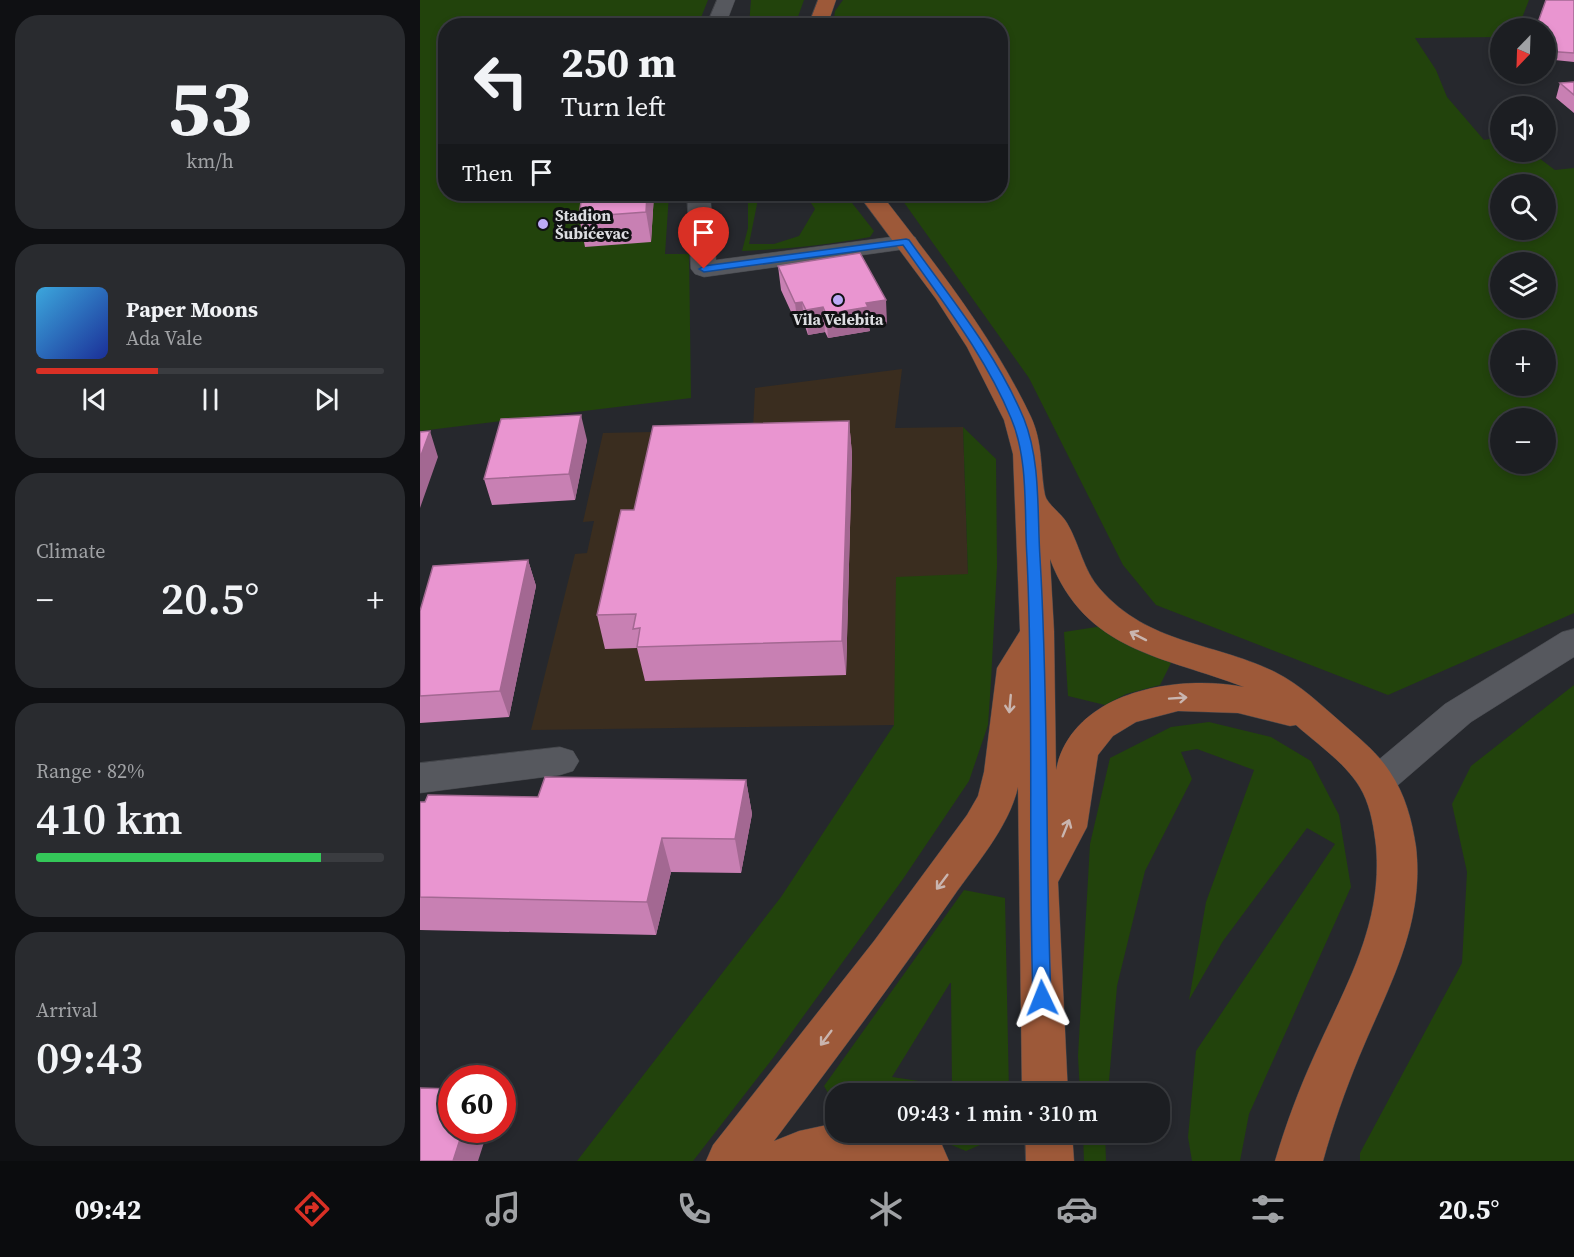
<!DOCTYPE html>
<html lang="en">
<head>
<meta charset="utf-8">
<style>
	:root { --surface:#1c1e22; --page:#292b2f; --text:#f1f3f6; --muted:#a0a2a5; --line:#3a3c40; --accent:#d93025 }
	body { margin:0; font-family:"Source Serif 4",serif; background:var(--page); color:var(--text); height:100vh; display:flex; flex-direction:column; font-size:22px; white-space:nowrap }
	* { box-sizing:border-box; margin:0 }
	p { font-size:20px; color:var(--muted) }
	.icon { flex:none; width:33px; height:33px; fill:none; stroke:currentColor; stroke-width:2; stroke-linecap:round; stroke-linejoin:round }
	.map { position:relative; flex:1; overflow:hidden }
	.sheet { display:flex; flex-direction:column; gap:15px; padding:15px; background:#0f1013; width:420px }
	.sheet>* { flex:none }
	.hud { position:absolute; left:18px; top:18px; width:570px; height:183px; border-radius:24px; box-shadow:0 3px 9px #0003,0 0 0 2px var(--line); background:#1c1e22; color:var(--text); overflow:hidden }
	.needle { width:39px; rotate:203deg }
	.fabs { position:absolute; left:1070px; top:18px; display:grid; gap:12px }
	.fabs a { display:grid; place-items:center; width:66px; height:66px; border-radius:50%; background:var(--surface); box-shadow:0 3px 9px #0003,0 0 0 2px var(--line); font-size:30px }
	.speed { position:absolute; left:18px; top:1065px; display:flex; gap:12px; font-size:30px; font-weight:700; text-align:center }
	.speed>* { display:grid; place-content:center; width:78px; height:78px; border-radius:50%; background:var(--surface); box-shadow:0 3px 9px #0003,0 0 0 2px var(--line); line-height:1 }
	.speed .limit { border:9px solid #d22; background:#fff; color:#111 }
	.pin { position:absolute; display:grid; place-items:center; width:51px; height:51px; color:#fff; margin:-62px -26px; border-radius:50% 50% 50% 0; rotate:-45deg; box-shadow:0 0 6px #0007 }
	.pin .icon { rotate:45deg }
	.me { position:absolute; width:66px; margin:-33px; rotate:358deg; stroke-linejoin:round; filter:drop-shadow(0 0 4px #0008) }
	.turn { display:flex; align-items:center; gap:21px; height:126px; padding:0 24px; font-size:27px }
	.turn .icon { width:78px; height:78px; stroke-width:2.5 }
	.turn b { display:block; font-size:42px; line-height:51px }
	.then { display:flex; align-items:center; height:57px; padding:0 24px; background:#0003; gap:12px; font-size:22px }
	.big { font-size:45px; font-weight:600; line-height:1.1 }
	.sheet .widget { flex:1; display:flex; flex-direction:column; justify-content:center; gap:9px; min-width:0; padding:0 21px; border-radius:24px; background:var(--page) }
	.sheet .dial { align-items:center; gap:0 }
	.dial b { font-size:78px; line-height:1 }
	.song { display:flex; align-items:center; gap:18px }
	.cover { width:72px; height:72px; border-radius:9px; background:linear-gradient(135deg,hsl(200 70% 55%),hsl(230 70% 35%)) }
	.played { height:6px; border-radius:3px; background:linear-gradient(90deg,var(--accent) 35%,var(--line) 35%) }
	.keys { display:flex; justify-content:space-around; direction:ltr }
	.heat { display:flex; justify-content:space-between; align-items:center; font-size:33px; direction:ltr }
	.charge { height:9px; border-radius:4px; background:linear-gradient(90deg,#34c759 82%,var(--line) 0) }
	.trip { position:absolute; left:405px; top:1083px; width:345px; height:60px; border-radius:24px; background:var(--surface); box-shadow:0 3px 9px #0003,0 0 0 2px var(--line); font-weight:600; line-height:60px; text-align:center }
	.dock { display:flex; height:96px; justify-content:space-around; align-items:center; background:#0b0c0e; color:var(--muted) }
	.dock .icon { width:42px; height:42px }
	.dock .selected { color:var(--accent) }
	.dock b { font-size:27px; color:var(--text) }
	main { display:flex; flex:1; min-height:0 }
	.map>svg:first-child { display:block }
	.industrial { fill:#3a2d1f }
	.green { fill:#22430c; fill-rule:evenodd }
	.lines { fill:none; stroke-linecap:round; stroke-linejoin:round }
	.minor-casing { stroke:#44464b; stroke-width:1 }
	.primary-casing { stroke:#44464b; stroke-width:1 }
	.minor { fill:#56585e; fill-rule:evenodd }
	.primary { fill:#9d5939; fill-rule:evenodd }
	.wall { fill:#c880b3 }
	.shaded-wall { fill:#a36892 }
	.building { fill:#e995d0; stroke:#a36892; stroke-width:1.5 }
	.oneway { stroke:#c9b5af }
	.route { fill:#1a73e8; stroke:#114b97; stroke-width:1.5 }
	.poi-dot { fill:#bcaaf6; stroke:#101113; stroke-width:2 }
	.labels { text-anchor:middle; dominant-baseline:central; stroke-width:6; stroke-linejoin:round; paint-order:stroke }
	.far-poi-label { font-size:16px; font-weight:bold; fill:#dcdde1; stroke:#101113; text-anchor:start }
</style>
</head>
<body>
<main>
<section class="sheet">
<div class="widget dial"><b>53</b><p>km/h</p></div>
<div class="widget">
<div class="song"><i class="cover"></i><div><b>Paper Moons</b><p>Ada Vale</p></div></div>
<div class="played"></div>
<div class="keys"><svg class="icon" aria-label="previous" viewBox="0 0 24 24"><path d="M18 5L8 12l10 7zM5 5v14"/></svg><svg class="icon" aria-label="pause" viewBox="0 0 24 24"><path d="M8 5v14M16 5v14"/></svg><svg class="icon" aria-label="next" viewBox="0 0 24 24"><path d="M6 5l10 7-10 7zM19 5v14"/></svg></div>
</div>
<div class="widget"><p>Climate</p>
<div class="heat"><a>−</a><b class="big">20.5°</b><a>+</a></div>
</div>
<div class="widget"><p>Range · 82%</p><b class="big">410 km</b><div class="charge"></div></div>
<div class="widget"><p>Arrival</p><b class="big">09:43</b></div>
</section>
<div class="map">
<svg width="1154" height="1161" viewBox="0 0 1154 1161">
	<rect width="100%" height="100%" fill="#26282d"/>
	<!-- industrial -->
	<path class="industrial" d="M482 369 475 428 543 427 548 574 474 725 111 730 155 554 167 553 174 521 163 522 183 433 333 430 335 388Z"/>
	<!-- green -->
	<path class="green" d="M0 0H288L278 25 26 26V194H249L245 254H269L271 398 0 431Z
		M331 0H384L375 25H329Z
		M423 0H1109L1098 28H1080V37L995 38 1016 70 1027 97 1064 140 1080 137V152H1111L1135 170 1154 168V613L968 695 736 605 703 565 609 378 478 194H580V26L413 25 415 11ZM1125 184V230H1080V184ZM1080 262H1125V308H1080ZM1080 340H1125V386H1080ZM1080 418H1125V464H1080Z
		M328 194H339L329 244H354L379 236 395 209 385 194H425L454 231 450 237C407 245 366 249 322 251L328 228Z
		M543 427 576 459 577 566 571 681 568 725 549 781 483 879 353 1058 273 1161H157L361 897 474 725 476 577 548 574Z
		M683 626 752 661 740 685 706 694 685 705 648 696 644 632Z
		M1154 685V1161H940V1153L1042 963 1047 872 1032 804 1051 766Z
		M789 722 851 737 891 761 919 815 931 887 829 1114 820 1161H772L768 1137 776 1051 915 844 887 828 803 941 769 1000 786 902 834 770 777 749 761 752 772 779 725 871 697 986 688 1093H660L658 1056 670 844 690 758 751 727Z
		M544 890 585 898 589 1093 416 1094 415 1105 404 1086ZM531 983 532 1086 472 1077 530 983Z
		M590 1132 546 1151 502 1133V1132Z
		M663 1133H685L686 1161H664Z"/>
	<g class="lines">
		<defs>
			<path id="minor" d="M297 0H315L305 26H286Z
				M267 194H290L296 260 486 235 495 237 498 242 495 247 486 249 284 277 275 274 271 269Z
				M1154 629V657L1051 722 970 792 957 797 944 792 938 782 944 772 1025 704 1142 632Z
				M140 747 153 751 159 761 153 771 140 775 0 793V763Z"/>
			<path id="primary" d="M398 0H416L407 26H388Z
				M438 194H461C516 265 572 335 611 417 623 443 620 468 625 495 627 504 642 514 647 523 660 545 663 570 680 589 729 645 794 642 855 672 881 685 901 705 923 724 940 739 958 753 970 772 985 794 992 820 996 847 1005 925 968 987 939 1057 925 1091 913 1125 903 1161H855C866 1124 879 1089 895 1054 926 985 963 924 956 846 954 829 951 809 943 793 929 765 898 745 876 725L870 726 818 713 758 711 716 722 693 736 678 755 667 827 638 882 648 1094H602L598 787C589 827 556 864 533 897 475 980 415 1060 354 1141L379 1131 416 1123V1132H490L522 1145 529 1161H286L293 1145 454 941 547 815 558 796 564 772 577 668 600 631 593 454 584 420 547 347 516 299ZM630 559C665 652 744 656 824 687 757 674 652 691 636 770L634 631Z
				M605 1132H652L654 1161H606Z"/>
		</defs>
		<!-- minor casing -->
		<use href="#minor" class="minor-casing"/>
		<!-- primary casing -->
		<use href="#primary" class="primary-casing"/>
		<!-- minor -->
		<use href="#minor" class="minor"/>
		<!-- primary -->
		<use href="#primary" class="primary"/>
	</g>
	<!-- wall -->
	<path class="wall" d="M1154 0V62L1125 59V28Z
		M1154 82V113L1136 98 1140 83Z
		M162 194H234L231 242 165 247 159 217Z
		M358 266 467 324 449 327 450 331 408 338 405 332 388 335 385 326 378 327 361 290Z
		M429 421 432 454 426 675 225 681 217 648 185 649 177 615 214 510Z
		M167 440 155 500 72 505 64 479Z
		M108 560 116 586 89 717 0 723V611Z
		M326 780 332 814 321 873 251 872 236 935 0 930V802L118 797Z"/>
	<!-- shaded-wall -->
	<path class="shaded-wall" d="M227 194H234L231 242 226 212Z
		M466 300 467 324 449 327 450 331 408 338 406 314 446 303Z
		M382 302 385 326 378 327 375 303Z
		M403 307 405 332 388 335 386 310Z
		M161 415 167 440 155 500 149 474Z
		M429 421 432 454 426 675 422 641Z
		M10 431 18 457 0 508V458Z
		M108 560 116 586 89 717 80 691Z
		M326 780 332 814 321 873 315 839Z
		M242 838 251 872 236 935 227 902Z
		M43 1130H68L58 1161H33Z"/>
	<!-- building -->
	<path class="building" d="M1126 0H1154V53L1125 51V28H1116Z
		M1154 82V95L1140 83Z
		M162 194H227L226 212 159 217Z
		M440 253 466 300 446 303 448 307 406 314 403 307 386 310 382 302 375 303 358 266Z
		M161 415 149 474 64 479 81 419Z
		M429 421 422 641 217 647 220 628 213 629 216 614 177 615 201 510H214L233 426Z
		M10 431 0 458V432Z
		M108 560 80 691 0 696V611L13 566Z
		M125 777 326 780 315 839 242 838 227 902 0 897V802H5L8 795 118 797Z
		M0 1088 32 1089V1130H43L33 1161H0Z"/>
	<!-- one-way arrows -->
	<defs><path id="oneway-shaft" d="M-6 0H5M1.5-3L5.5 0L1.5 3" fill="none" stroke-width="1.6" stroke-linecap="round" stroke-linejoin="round" transform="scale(1.5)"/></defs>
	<g class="oneway">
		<use href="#oneway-shaft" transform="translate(718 636) rotate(-153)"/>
		<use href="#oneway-shaft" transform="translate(758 698) rotate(-4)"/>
		<use href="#oneway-shaft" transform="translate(590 704) rotate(95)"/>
		<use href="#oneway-shaft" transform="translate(646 828) rotate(-68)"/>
		<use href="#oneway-shaft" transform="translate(522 882) rotate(127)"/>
		<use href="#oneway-shaft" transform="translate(406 1038) rotate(127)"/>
	</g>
	<!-- route -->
	<path class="route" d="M486 239 489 240C530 297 577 354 604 419 621 462 617 513 620 558 629 705 625 852 631 998L628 1004 622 1006 616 1004 613 998C608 851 614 704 607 558 604 513 609 460 591 418 565 355 522 301 483 245L284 272 279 269 284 266Z"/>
	<!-- markers -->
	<g class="poi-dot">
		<circle cx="123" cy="224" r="6"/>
		<circle cx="418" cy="300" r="6"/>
	</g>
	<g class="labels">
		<!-- far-poi labels -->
		<g class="far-poi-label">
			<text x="135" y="215">Stadion<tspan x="135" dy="18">Šubićevac</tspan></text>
			<text x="418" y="319" text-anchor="middle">Vila Velebita</text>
		</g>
	</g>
</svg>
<div class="fabs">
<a><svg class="needle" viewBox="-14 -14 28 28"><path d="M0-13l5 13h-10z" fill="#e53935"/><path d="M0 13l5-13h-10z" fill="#a0a2a5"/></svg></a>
<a><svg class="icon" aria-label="sound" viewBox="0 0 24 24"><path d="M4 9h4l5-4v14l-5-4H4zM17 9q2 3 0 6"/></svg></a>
<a><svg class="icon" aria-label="search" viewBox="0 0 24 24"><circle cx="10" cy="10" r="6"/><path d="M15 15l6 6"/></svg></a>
<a><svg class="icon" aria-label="layers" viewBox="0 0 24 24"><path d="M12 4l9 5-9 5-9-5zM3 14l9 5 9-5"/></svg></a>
<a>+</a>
<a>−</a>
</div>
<div class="speed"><div class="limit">60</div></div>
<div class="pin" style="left:284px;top:269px;background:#d93025"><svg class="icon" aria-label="arrive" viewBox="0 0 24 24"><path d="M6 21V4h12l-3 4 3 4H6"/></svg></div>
<svg class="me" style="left:622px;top:998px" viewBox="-20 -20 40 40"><path d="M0-17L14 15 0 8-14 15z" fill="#1a73e8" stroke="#fff" stroke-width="4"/></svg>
<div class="trip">09:43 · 1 min · 310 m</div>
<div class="hud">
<div class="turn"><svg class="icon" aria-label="left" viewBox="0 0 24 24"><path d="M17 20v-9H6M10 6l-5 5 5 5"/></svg><div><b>250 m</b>Turn left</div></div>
<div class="then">Then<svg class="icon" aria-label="arrive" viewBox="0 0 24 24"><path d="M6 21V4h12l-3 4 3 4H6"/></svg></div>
</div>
</div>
</main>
<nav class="dock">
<b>09:42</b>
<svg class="icon selected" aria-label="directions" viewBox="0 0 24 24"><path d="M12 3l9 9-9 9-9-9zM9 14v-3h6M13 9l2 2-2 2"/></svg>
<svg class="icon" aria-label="music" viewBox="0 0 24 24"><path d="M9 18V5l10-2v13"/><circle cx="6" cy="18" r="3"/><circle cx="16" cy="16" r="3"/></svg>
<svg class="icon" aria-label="phone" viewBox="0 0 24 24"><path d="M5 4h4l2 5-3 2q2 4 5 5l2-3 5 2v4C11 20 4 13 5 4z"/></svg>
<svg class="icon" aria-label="climate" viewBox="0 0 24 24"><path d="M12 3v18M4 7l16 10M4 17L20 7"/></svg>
<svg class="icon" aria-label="car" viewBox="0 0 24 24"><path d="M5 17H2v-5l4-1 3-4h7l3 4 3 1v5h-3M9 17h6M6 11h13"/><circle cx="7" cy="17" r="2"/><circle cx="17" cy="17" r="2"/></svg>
<svg class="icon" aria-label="filters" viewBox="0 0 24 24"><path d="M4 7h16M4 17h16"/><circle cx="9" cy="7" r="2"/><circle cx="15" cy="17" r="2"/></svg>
<b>20.5°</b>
</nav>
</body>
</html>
